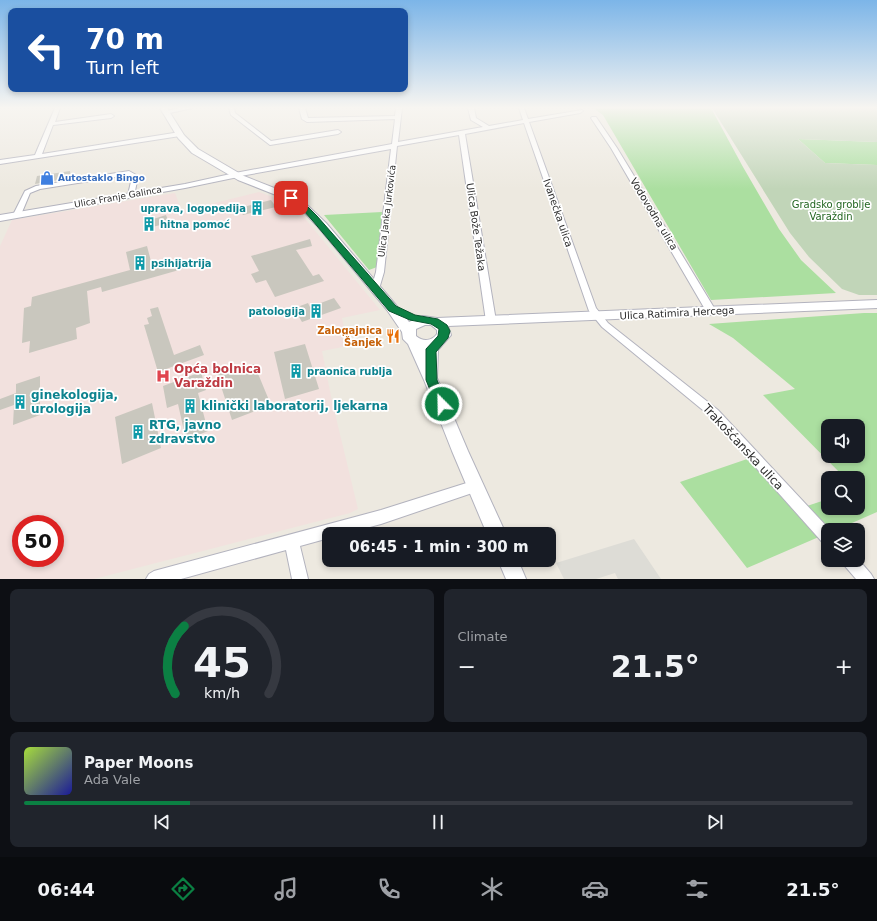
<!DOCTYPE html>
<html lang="en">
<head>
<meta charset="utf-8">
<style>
	:root { --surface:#171b24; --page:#20242c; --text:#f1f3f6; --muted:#9ea1a6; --line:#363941; --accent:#0b8043 }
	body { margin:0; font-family:"DejaVu Sans",sans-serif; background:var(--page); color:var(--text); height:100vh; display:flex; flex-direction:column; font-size:15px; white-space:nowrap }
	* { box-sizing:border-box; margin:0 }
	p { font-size:13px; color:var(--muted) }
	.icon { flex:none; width:22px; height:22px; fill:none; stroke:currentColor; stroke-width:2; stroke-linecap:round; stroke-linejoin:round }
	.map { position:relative; height:579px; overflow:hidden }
	.details { display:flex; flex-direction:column; gap:10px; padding:10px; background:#0d0f14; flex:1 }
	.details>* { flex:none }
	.top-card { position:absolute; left:8px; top:8px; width:400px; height:84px; border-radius:8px; box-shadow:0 2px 6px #0003; background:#1a4fa0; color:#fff; overflow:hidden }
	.controls { position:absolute; left:821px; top:419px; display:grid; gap:8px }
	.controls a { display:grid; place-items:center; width:44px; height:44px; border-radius:8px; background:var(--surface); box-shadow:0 2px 6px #0003; font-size:20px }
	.speed { position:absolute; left:12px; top:515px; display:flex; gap:8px; font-size:20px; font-weight:700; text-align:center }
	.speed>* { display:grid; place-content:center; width:52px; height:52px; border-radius:50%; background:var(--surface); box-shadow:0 2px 6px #0003; line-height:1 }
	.speed .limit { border:6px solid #d22; background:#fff; color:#111 }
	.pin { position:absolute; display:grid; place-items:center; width:34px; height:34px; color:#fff; margin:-17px; border-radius:8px; box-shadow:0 2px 6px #0006 }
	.me { position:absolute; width:44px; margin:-22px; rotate:337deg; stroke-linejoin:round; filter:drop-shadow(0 0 3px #0008) }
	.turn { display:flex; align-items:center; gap:14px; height:84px; padding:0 12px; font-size:18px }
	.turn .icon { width:52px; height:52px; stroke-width:2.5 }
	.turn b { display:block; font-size:28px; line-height:34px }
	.big { font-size:30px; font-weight:600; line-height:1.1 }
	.details .widget { flex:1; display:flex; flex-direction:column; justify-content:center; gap:6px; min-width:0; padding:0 14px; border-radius:8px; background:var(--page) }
	.details .dial { align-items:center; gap:0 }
	.dial svg { height:104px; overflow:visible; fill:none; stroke:var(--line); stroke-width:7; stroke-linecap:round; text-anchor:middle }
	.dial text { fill:var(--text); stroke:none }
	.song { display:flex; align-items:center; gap:12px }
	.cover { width:48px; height:48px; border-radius:6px; background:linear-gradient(135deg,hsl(80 70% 55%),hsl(240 70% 35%)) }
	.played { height:4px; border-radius:2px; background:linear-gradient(90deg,var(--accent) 20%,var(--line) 20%) }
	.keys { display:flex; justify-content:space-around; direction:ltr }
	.heat { display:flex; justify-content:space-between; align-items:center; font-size:22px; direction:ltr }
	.details .tiles { flex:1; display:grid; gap:10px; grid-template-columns:1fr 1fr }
	.widget:last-child { grid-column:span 2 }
	.trip { position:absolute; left:322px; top:527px; width:234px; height:40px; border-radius:8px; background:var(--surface); box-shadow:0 2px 6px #0003; font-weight:600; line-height:40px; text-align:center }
	.dock { display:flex; height:64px; justify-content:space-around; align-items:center; background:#090b0e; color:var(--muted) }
	.dock .icon { width:28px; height:28px }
	.dock .on { color:var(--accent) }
	.dock b { font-size:18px; color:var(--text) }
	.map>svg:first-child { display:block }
	.medical { fill:#f2e1de; fill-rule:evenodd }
	.green { fill:#abdfa0; fill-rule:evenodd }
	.cemetery { fill:#c1d5b8 }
	.plaza { fill:#dddcd6 }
	.building { fill:#c9c7be }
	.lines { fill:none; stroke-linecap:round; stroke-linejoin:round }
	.minor-casing { stroke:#b3b3be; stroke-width:2 }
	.tertiary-casing { stroke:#b3b3be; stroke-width:2 }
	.secondary-casing { stroke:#b3b3be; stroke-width:2 }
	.minor { fill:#fff; fill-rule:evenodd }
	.tertiary { fill:#fff; fill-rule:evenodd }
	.secondary { fill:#fff; fill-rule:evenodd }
	.route { fill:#0b8043; stroke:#07532c }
	.labels { text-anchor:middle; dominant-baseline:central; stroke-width:3.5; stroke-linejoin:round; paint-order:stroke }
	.far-shop-label { font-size:9px; font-weight:bold; fill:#366cbe; stroke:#fff; text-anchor:start }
	.far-street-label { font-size:9px; fill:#2c2c2c; stroke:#fff }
	.park-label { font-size:10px; fill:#226520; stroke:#fff }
	.culture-label { font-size:10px; font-weight:bold; fill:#0d838f; stroke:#fff; text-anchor:start }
	.street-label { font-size:10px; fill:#2c2c2c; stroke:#fff }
	.food-label { font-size:10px; font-weight:bold; fill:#c56008; stroke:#fff; text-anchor:end }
	.near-health-label { font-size:12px; font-weight:bold; fill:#be3a42; stroke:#fff; text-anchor:start }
	.near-culture-label { font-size:12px; font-weight:bold; fill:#0d838f; stroke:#fff; text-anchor:start }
	.near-street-label { font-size:12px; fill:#2c2c2c; stroke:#fff }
</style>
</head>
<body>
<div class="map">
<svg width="877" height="579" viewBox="0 0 877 579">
	<rect width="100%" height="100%" fill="#ede9e0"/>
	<!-- medical -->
	<path class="medical" d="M259 192 289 203 298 210 380 310 342 318 348 346 322 351 332 401 358 509 350 513 94 579H0V246L12 220 175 193 182 211ZM21 524H55V558H21Z"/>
	<!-- green -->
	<path class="green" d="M593 108H711L743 167 779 229 801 260 836 293 711 300 603 115Z
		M798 139 877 142V165L825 163Z
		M382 212 377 267 369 270 324 215Z
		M864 313H877V512L836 530H828V533L747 568 680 482 753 457 801 508 828 499V508H858V478H845L763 395 795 389 733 338 709 324ZM828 426H858V456H828Z"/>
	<!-- cemetery -->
	<path class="cemetery" d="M712 108H877V142L798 139 825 163 877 165V295H859L842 289 809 257 790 233Z"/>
	<!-- plaza -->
	<path class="plaza" d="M634 539 661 579H618L615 573 596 579H564L556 563Z"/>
	<!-- building -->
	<path class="building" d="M70 171 71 178 35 184 37 176Z
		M271 200 276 207 243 215 239 208Z
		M166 215 169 223 152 227 150 220Z
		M310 239 312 246 296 250 313 276 319 274 324 281 275 297 266 280 256 283 251 274 259 271 251 256Z
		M147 246 153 269 187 260 193 266 102 292 101 287 87 291 90 323 76 328 77 339 29 353 30 341 22 343 24 308 31 306 32 297 130 270 126 252Z
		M334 298 341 308 302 322 296 312 302 310 300 306 308 303 310 307Z
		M158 307 174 355 200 345 204 355 158 372 144 325 149 324 147 318 152 316 150 309Z
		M305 344 319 389 285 399 274 352Z
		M254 364 271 405 232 420 217 374 232 368 234 372Z
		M201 372 206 390 198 393 208 431 186 440 178 404 167 408 163 386Z
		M40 376V415L13 425 14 405 0 410V399L16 393V384Z
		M152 403 161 448 122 464 115 417Z"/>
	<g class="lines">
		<defs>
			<path id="minor" d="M55 108H60L55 122 111 114 114 116 111 118 53 125 42 154 180 132 183 134 180 136 0 164V160L35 155Z
				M179 108H193L165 114 162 112Z
				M229 108H234L235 113 271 141 338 130 341 132 338 134 270 145 231 115Z
				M299 108H305L308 118 395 116 396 108H402L398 142 483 127 471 120 468 108H474L476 118 489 126 523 120 519 108H524L528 119 582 110 583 111 580 113 529 122 596 308 608 323 718 410 830 530H828V545L823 543 710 416 602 327 589 311 524 123 465 134 496 321 491 324 486 321 459 135 397 146 384 272 379 289 375 292 371 289 376 272 391 149 235 177 232 175 235 173 392 144 395 119 307 122 302 119Z
				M592 117H596L617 148 716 311 714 313H708L706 311 611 148 591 118Z
				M129 171 138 176 134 196 132 197 128 195 132 177 128 175 40 189 30 193 20 217H14L13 215 25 191 36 186Z
				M476 480 481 482 483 486 481 490 381 524 344 534H329V538L300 546 308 579H292L286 550 181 579H146L149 574 154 571 381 510Z
				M858 559 871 574 874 579H856L844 565 842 560Z"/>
			<path id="tertiary" d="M235 173H238V177L185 188 0 221V215L185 184Z"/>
			<path id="secondary" d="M160 108H167L184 135 198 149 244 176 287 193 306 204 326 223 396 305 409 322 423 316 437 318 877 300V308L448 326 451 335 438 350 437 378 468 451 506 534H487L452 451 424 380 408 344 403 339 402 332 387 310 318 227 300 208 281 197 238 180 192 153 178 138ZM425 325H431L437 330V334C432 341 423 342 416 336V329Z
				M498 560H518L526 579H506Z"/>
		</defs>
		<!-- minor casing -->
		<use href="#minor" class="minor-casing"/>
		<!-- tertiary casing -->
		<use href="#tertiary" class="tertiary-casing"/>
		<!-- secondary casing -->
		<use href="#secondary" class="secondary-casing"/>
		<!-- minor -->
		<use href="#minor" class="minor"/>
		<!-- tertiary -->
		<use href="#tertiary" class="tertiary"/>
		<!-- secondary -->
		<use href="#secondary" class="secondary"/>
	</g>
	<!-- sky -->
	<linearGradient id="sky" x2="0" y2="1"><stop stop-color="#7cb5e8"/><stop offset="0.57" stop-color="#f7f5f1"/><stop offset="1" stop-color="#f7f5f1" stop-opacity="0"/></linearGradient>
	<rect width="877" height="189" fill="url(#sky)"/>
	<!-- route -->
	<path class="route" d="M291 196 306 205 317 216 396 306 415 315 438 319 447 325 450 331 448 338 436 352 437 380 447 404 446 407 442 409 437 407 426 380V349L438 336 439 329 431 324 410 320 389 311 312 220 301 208 288 200V197Z"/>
	<!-- icons -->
	<defs>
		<symbol id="shop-bare" viewBox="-9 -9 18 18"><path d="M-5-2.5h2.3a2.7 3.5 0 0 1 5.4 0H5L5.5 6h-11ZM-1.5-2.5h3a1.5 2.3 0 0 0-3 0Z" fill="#3f7fe0" stroke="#fff" stroke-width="2.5" paint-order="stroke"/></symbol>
		<symbol id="building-bare" viewBox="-9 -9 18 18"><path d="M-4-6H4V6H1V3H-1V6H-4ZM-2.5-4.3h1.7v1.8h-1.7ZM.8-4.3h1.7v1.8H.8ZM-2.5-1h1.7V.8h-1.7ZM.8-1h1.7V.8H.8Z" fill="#0f9aa8" stroke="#fff" stroke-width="2.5" paint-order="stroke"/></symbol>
		<symbol id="restaurant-bare" viewBox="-9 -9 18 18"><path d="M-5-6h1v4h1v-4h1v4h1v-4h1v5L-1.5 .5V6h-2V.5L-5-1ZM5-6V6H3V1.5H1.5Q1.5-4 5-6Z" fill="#e8710a" stroke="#fff" stroke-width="2.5" paint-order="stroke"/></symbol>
		<symbol id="hospital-bare" viewBox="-9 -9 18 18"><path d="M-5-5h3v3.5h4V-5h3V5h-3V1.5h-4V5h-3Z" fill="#e0444e" stroke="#fff" stroke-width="2.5" paint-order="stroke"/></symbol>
	</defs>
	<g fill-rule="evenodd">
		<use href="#shop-bare" x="37" y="168" width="20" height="20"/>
		<use href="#building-bare" x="247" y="198" width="20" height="20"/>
		<use href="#building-bare" x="139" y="214" width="20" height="20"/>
		<use href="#building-bare" x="130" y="253" width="20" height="20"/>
		<use href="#building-bare" x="306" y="301" width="20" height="20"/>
		<use href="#restaurant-bare" x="383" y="326" width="20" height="20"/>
		<use href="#building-bare" x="286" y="361" width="20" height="20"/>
		<use href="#hospital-bare" x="153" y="366" width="20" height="20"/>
		<use href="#building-bare" x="10" y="392" width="20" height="20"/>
		<use href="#building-bare" x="180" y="396" width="20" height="20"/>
		<use href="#building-bare" x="128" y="422" width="20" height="20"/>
	</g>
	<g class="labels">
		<!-- far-shop labels -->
		<g class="far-shop-label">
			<text x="58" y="178">Autostaklo Bingo</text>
		</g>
		<!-- far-street labels -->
		<g class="far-street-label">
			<text transform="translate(118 197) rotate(-10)">Ulica Franje Galinca</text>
			<text transform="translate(387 211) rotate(-83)">Ulica Janka Jurkovića</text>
		</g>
		<!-- park labels -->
		<g class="park-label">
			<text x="831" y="204">Gradsko groblje<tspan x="831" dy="12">Varaždin</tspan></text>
		</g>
		<!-- culture labels -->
		<g class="culture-label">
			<text x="246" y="208" text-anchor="end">uprava, logopedija</text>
			<text x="160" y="224">hitna pomoć</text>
			<text x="151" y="263">psihijatrija</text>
			<text x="305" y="311" text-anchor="end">patologija</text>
			<text x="307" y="371">praonica rublja</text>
		</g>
		<!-- street labels -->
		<g class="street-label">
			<text transform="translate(558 213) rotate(71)">Ivanečka ulica</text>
			<text transform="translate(654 214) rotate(59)">Vodovodna ulica</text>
			<text transform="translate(476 227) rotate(82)">Ulica Bože Težaka</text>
			<text transform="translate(677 313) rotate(-3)">Ulica Ratimira Hercega</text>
		</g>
		<!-- food labels -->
		<g class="food-label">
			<text x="382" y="330">Zalogajnica<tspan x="382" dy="12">Šanjek</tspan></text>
		</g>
		<!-- near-health labels -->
		<g class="near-health-label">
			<text x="174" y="369">Opća bolnica<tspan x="174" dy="14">Varaždin</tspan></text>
		</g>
		<!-- near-culture labels -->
		<g class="near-culture-label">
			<text x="31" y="395">ginekologija,<tspan x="31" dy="14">urologija</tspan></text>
			<text x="201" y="406">klinički laboratorij, ljekarna</text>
			<text x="149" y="425">RTG, javno<tspan x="149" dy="14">zdravstvo</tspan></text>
		</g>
		<!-- near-street labels -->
		<g class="near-street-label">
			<text transform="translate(743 447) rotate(47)">Trakošćanska ulica</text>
		</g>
	</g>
</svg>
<div class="controls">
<a><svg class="icon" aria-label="sound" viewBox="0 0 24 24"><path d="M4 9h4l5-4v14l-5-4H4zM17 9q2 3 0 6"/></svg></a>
<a><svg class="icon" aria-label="search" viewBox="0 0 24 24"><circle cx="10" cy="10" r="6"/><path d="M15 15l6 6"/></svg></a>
<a><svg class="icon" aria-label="layers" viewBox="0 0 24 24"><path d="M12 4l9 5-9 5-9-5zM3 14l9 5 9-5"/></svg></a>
</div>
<div class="speed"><div class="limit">50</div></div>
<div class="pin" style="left:291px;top:198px;background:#d93025"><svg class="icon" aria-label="arrive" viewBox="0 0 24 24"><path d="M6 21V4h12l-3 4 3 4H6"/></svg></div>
<svg class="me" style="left:442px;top:404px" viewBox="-20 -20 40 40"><circle r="17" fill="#0b8043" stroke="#fff" stroke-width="3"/><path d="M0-11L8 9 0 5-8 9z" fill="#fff"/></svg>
<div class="trip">06:45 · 1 min · 300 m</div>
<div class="top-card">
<div class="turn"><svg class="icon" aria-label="left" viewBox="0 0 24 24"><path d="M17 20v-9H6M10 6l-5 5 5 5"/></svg><div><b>70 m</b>Turn left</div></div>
</div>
</div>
<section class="details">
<div class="tiles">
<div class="widget dial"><svg viewBox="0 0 100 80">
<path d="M14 69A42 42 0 1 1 86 69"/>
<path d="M14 69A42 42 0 0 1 21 17" stroke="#0b8043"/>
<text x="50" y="56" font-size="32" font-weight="700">45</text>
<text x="50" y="72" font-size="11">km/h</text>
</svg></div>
<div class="widget"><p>Climate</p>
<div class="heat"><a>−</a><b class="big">21.5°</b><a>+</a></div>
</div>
<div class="widget">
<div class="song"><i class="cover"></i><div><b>Paper Moons</b><p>Ada Vale</p></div></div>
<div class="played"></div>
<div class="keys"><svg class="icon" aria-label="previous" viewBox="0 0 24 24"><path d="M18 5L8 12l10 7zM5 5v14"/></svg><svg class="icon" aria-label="pause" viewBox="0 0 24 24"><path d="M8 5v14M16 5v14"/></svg><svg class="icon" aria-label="next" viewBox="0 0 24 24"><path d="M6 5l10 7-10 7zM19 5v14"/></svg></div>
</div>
</div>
</section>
<nav class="dock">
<b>06:44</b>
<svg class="icon on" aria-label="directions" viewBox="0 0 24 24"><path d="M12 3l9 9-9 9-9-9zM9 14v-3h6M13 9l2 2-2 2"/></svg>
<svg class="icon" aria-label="music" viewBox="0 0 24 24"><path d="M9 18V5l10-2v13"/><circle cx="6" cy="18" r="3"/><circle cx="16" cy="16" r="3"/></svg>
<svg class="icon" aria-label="phone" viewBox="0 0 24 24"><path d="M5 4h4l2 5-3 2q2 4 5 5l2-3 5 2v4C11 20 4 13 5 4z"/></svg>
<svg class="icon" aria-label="climate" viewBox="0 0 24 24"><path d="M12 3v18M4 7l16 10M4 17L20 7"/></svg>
<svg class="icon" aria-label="car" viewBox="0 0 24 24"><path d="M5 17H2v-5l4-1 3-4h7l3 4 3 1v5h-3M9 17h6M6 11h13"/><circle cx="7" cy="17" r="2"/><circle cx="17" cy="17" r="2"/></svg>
<svg class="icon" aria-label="filters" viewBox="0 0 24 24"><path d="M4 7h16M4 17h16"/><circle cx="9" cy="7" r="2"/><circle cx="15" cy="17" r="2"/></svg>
<b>21.5°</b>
</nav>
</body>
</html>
